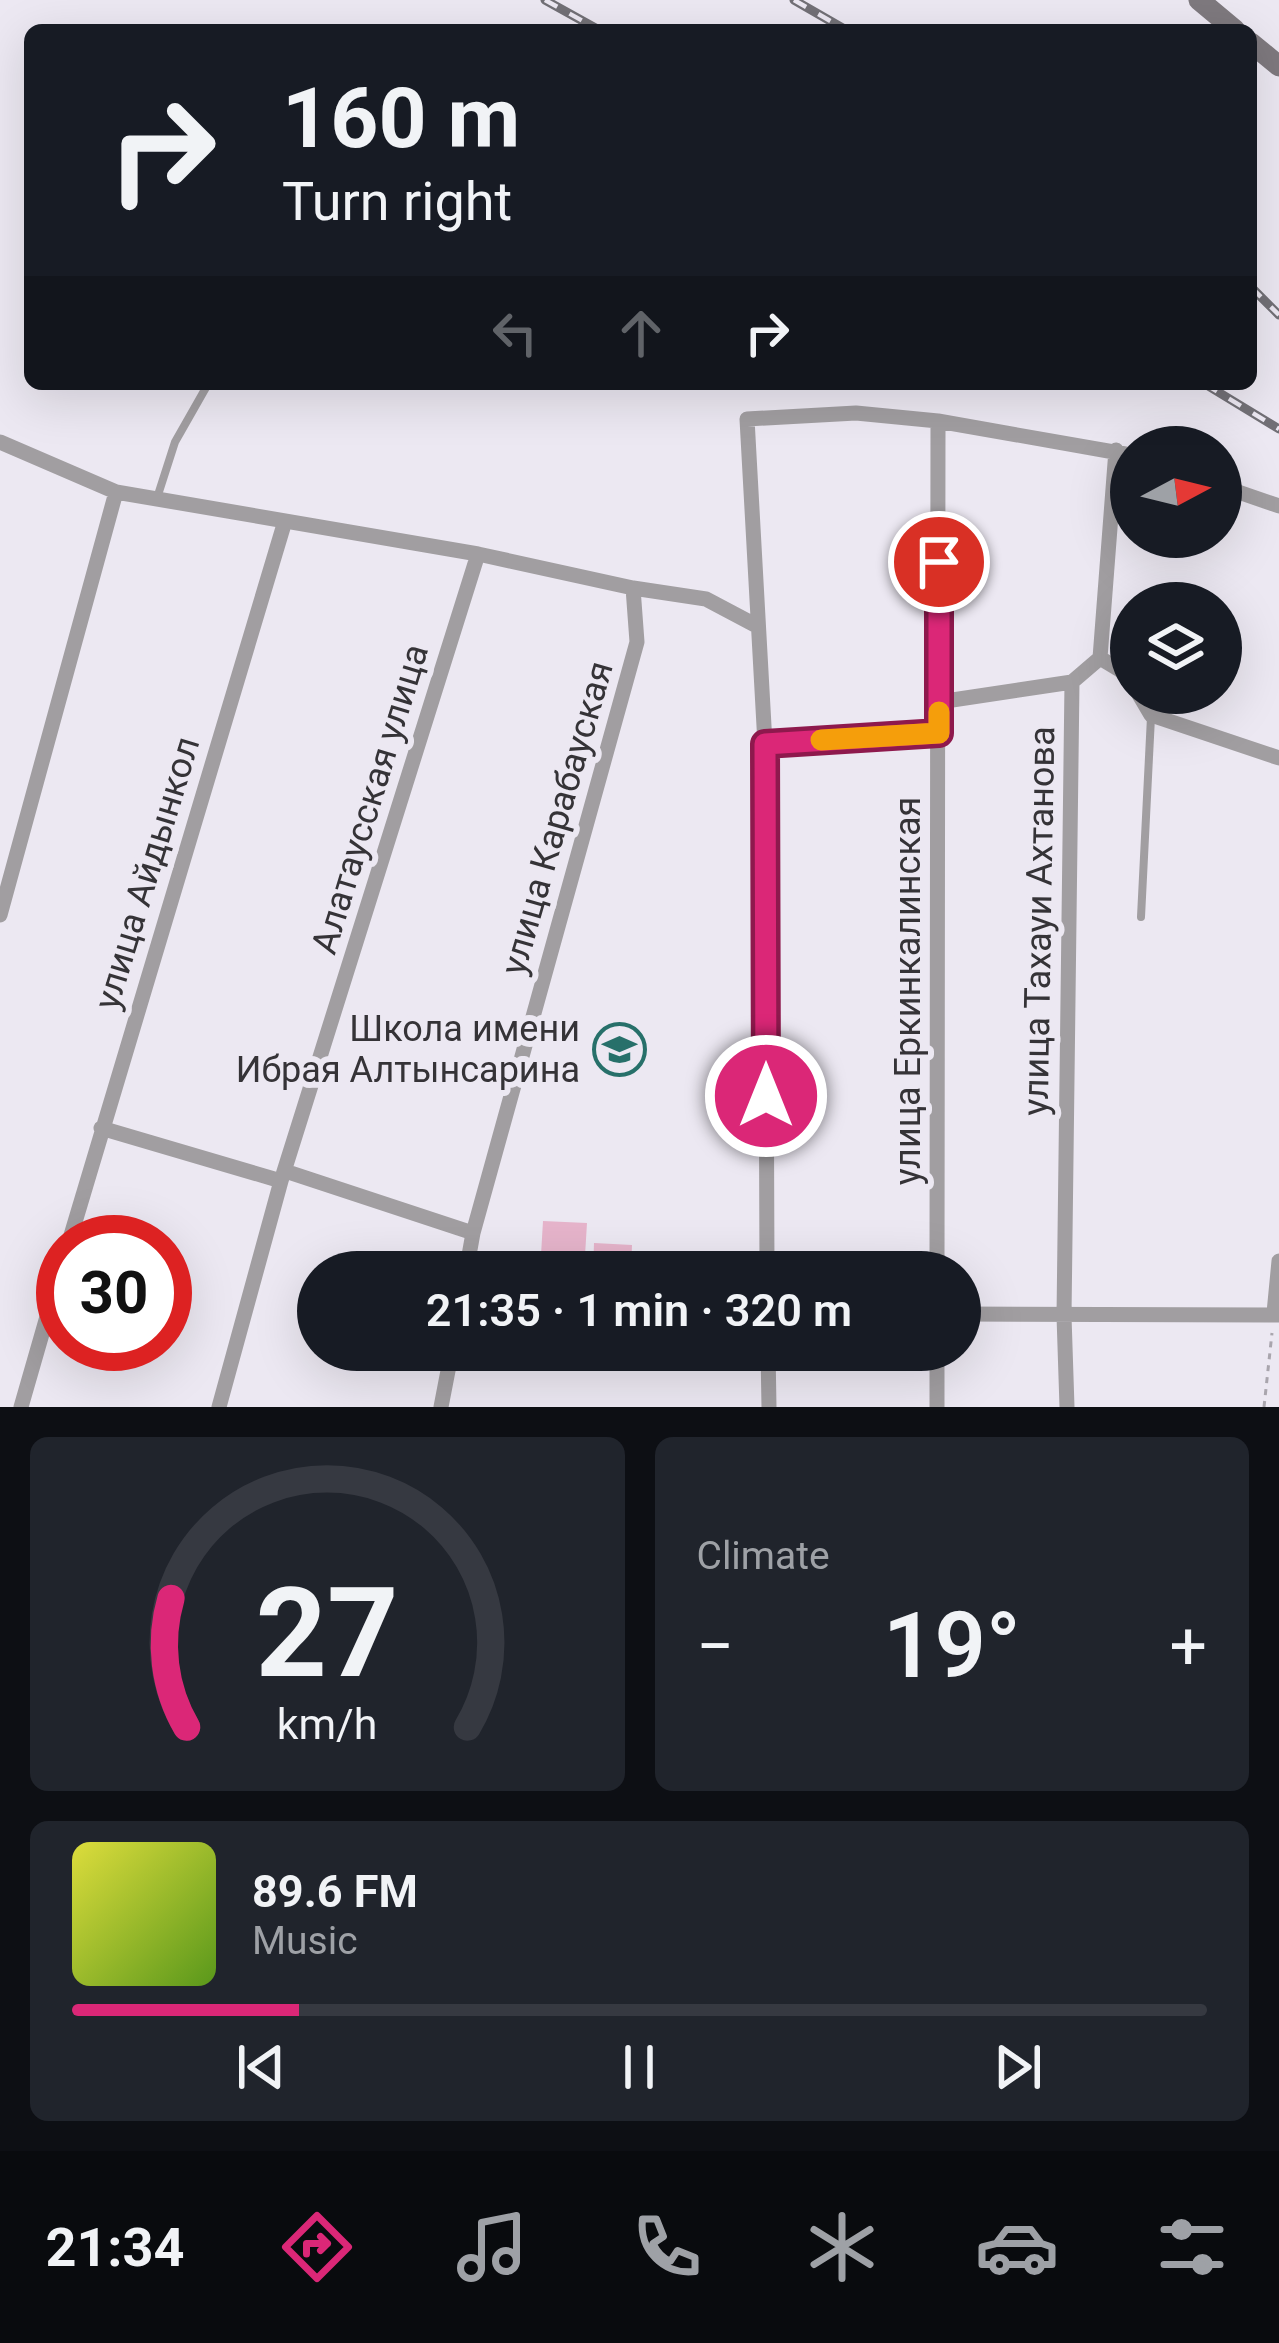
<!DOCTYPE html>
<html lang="en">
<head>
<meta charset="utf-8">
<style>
	:root { --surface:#171b24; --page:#20242c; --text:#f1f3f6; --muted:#9ea1a6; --line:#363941; --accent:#db2777 }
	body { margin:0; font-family:Roboto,sans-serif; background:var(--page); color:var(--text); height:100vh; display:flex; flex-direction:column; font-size:45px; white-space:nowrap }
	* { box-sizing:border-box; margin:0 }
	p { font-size:39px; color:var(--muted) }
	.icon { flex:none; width:66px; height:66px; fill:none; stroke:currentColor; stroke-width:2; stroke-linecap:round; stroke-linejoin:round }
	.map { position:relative; height:1407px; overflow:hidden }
	.sheet { display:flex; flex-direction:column; gap:30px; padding:30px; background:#0d0f14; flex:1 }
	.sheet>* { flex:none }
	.banner { position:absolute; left:24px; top:24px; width:1233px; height:366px; border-radius:18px; box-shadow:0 12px 48px #0002; background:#171b24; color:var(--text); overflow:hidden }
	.needle { width:78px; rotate:83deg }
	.fabs { position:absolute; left:1110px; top:426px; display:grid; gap:24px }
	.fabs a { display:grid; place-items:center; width:132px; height:132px; border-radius:50%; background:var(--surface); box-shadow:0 12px 48px #0002; font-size:60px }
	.speed { position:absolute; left:36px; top:1215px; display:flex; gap:24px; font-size:60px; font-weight:700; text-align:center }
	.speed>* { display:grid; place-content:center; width:156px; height:156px; border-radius:50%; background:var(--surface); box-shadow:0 12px 48px #0002; line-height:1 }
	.speed .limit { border:18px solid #d22; background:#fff; color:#111 }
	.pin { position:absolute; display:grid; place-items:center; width:102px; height:102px; color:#fff; margin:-51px; border:6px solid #fff; border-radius:50%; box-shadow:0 3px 12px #0007 }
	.me { position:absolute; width:132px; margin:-66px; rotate:0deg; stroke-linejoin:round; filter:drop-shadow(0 0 9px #0008) }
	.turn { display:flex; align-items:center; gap:42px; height:252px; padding:0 60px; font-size:54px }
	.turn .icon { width:156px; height:156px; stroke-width:2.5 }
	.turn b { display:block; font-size:84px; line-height:102px }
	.lanes { display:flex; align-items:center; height:114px; padding:0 60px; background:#0003; justify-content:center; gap:60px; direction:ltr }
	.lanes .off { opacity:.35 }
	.big { font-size:90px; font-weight:600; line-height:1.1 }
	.sheet .card { flex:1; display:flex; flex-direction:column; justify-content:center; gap:18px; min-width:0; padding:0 42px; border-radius:18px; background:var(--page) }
	.sheet .dial { align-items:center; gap:0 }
	.dial svg { height:312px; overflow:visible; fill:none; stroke:var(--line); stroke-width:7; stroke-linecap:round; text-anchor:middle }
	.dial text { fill:var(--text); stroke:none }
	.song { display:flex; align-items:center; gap:36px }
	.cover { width:144px; height:144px; border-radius:18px; background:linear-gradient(135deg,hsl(60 70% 55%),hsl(90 70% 35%)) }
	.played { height:12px; border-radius:6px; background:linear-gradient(90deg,var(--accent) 20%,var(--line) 20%) }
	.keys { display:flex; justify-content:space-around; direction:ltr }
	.heat { display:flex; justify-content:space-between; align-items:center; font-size:66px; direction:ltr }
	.sheet .tiles { flex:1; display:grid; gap:30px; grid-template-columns:1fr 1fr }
	.card:last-child { grid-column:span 2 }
	.trip { position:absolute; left:297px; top:1251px; width:684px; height:120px; border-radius:60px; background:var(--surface); box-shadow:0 12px 48px #0002; font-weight:600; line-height:120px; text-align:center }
	.menu { display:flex; height:192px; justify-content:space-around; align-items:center; background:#090b0e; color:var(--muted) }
	.menu .icon { width:84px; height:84px }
	.menu .active { color:var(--accent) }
	.menu b { font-size:54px; color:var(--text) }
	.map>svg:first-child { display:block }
	.green { fill:#e6b4cb }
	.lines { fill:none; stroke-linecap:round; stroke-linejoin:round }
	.path { stroke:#a9a5ad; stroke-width:3; stroke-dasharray:6 6; stroke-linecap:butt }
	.lane { stroke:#a19ea1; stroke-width:8 }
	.street { stroke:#a19ea1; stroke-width:15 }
	.secondary { stroke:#7e797e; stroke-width:21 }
	.rail-casing { stroke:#727076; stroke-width:9 }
	.rail { stroke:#ece8f2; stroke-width:4.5; stroke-dasharray:14; stroke-linecap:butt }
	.route-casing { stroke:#8e194d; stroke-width:30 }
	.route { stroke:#db2777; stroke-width:21 }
	.slow { stroke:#f59e0b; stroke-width:21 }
	.labels { text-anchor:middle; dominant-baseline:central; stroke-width:12; stroke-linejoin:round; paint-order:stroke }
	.street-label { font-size:36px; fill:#353337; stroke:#ece8f2 }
	.poi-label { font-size:36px; fill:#353337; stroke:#ece8f2; text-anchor:end }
</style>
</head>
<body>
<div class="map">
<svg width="1279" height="1407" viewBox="0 0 1279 1407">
	<rect width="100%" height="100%" fill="#ece8f2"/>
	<!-- green -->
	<path class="green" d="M543 1221 587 1223 584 1272H540Z
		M594 1243 632 1245 631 1272H593Z"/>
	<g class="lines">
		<!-- path -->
		<path class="path" d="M1264 1407 1272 1333"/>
		<!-- lane -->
		<path class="lane" d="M157 498 175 442 208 384
			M1141 917 1151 717"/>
		<!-- street -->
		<path class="street" d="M0 442 116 492 478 554 633 588 706 599 757 626
			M1221 486 1279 506
			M1100 658 1120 670 1131 682
			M1138 693 1151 715 1279 758
			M939 702 1072 682
			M765 744 939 733
			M0 915 116 492
			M101 1128 281 1181
			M285 1171 473 1233
			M69 1242 285 521
			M466 1272 473 1233 637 642 633 588
			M767 1272 765 744 747 419 856 413 938 421 1131 455
			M937 1272 938 421
			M1274 1313 1279 1261
			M960 1314 1279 1315
			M768 1350 769 1407
			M21 1407 63 1261
			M219 1407 281 1181 478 554
			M441 1407 452 1350
			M937 1407V1350
			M1067 1407 1064 1316 1072 682 1100 658 1116 450"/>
		<!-- secondary -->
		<path class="secondary" d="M1199 0 1235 30
			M1251 43 1279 66"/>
		<defs>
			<path id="rail" d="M545 0 599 30
				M794 0 846 30
				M1251 287 1279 315
				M1205 384 1279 429"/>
		</defs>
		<!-- rail casing -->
		<use href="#rail" class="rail-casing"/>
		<!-- rail -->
		<use href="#rail" class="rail"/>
	</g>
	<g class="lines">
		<defs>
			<path id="route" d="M766 1096 765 744 939 733V562"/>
		</defs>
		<!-- route casing -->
		<use href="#route" class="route-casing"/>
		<!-- route -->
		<use href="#route" class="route"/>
		<!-- slow -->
		<path class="slow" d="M821 740 939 733V712"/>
	</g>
	<!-- icons -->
	<defs>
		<symbol id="school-ring" viewBox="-11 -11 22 22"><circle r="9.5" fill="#ece8f2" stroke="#27706a" stroke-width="1.5"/><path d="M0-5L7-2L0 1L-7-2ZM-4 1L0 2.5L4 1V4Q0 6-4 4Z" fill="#27706a"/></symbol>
	</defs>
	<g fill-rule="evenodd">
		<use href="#school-ring" x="590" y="1020" width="59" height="59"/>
	</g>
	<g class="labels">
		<!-- street labels -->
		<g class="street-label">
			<text transform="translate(370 799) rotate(-73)">Алатаусская улица</text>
			<text transform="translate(557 818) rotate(-74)">улица Карабауская</text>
			<text transform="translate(147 873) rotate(-73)">улица Айдынкол</text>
			<text transform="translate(1039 921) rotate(-89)">улица Тахауи Ахтанова</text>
			<text transform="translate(908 991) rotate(-90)">улица Еркинкалинская</text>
		</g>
		<!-- poi labels -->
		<g class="poi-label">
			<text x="580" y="1029">Школа имени<tspan x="580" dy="41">Ибрая Алтынсарина</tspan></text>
		</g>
	</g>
</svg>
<div class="fabs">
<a><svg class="needle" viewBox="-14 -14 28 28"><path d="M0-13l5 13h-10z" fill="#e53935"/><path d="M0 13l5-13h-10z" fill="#9ea1a6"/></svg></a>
<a><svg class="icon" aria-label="layers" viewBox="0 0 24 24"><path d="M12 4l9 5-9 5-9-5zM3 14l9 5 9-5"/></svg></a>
</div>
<div class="speed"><div class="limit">30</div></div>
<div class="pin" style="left:939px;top:562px;background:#d93025"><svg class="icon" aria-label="arrive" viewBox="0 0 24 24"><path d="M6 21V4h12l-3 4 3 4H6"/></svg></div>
<svg class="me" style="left:766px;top:1096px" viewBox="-20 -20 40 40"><circle r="17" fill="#db2777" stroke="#fff" stroke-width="3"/><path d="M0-11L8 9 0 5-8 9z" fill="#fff"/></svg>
<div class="trip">21:35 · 1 min · 320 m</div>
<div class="banner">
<div class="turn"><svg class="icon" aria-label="right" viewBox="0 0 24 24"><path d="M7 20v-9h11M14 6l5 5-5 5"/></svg><div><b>160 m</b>Turn right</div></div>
<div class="lanes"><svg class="icon off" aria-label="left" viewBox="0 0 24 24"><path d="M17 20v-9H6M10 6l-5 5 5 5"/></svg><svg class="icon off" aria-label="ahead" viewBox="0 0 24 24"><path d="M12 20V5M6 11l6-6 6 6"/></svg><svg class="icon" aria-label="right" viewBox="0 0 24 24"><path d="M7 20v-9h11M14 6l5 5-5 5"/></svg></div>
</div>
</div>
<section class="sheet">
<div class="tiles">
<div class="card dial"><svg viewBox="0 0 100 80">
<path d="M14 69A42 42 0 1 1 86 69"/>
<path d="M14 69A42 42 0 0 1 10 36" stroke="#db2777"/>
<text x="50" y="56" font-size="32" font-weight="700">27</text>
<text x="50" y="72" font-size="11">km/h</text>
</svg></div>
<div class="card"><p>Climate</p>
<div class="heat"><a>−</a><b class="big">19°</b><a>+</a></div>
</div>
<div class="card">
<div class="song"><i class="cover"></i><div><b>89.6 FM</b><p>Music</p></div></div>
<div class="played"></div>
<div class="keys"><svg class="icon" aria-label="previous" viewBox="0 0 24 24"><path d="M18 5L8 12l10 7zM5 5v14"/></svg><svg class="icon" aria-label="pause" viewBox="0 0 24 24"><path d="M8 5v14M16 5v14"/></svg><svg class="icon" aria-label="next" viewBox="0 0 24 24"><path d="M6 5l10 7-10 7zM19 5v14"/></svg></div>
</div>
</div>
</section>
<nav class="menu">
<b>21:34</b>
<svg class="icon active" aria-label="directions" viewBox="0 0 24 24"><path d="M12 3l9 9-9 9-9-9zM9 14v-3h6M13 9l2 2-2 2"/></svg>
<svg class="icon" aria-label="music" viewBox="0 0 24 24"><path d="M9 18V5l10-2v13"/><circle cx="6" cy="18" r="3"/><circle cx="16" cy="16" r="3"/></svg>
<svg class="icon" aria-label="phone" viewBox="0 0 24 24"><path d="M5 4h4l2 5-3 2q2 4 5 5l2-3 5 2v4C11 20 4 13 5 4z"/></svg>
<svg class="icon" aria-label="climate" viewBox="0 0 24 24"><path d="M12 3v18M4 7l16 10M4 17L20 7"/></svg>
<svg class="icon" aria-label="car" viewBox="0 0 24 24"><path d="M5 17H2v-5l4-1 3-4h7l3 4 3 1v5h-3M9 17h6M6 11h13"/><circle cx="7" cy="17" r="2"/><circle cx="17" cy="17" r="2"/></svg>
<svg class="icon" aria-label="filters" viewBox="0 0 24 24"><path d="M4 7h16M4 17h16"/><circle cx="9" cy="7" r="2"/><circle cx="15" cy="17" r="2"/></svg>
</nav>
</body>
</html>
